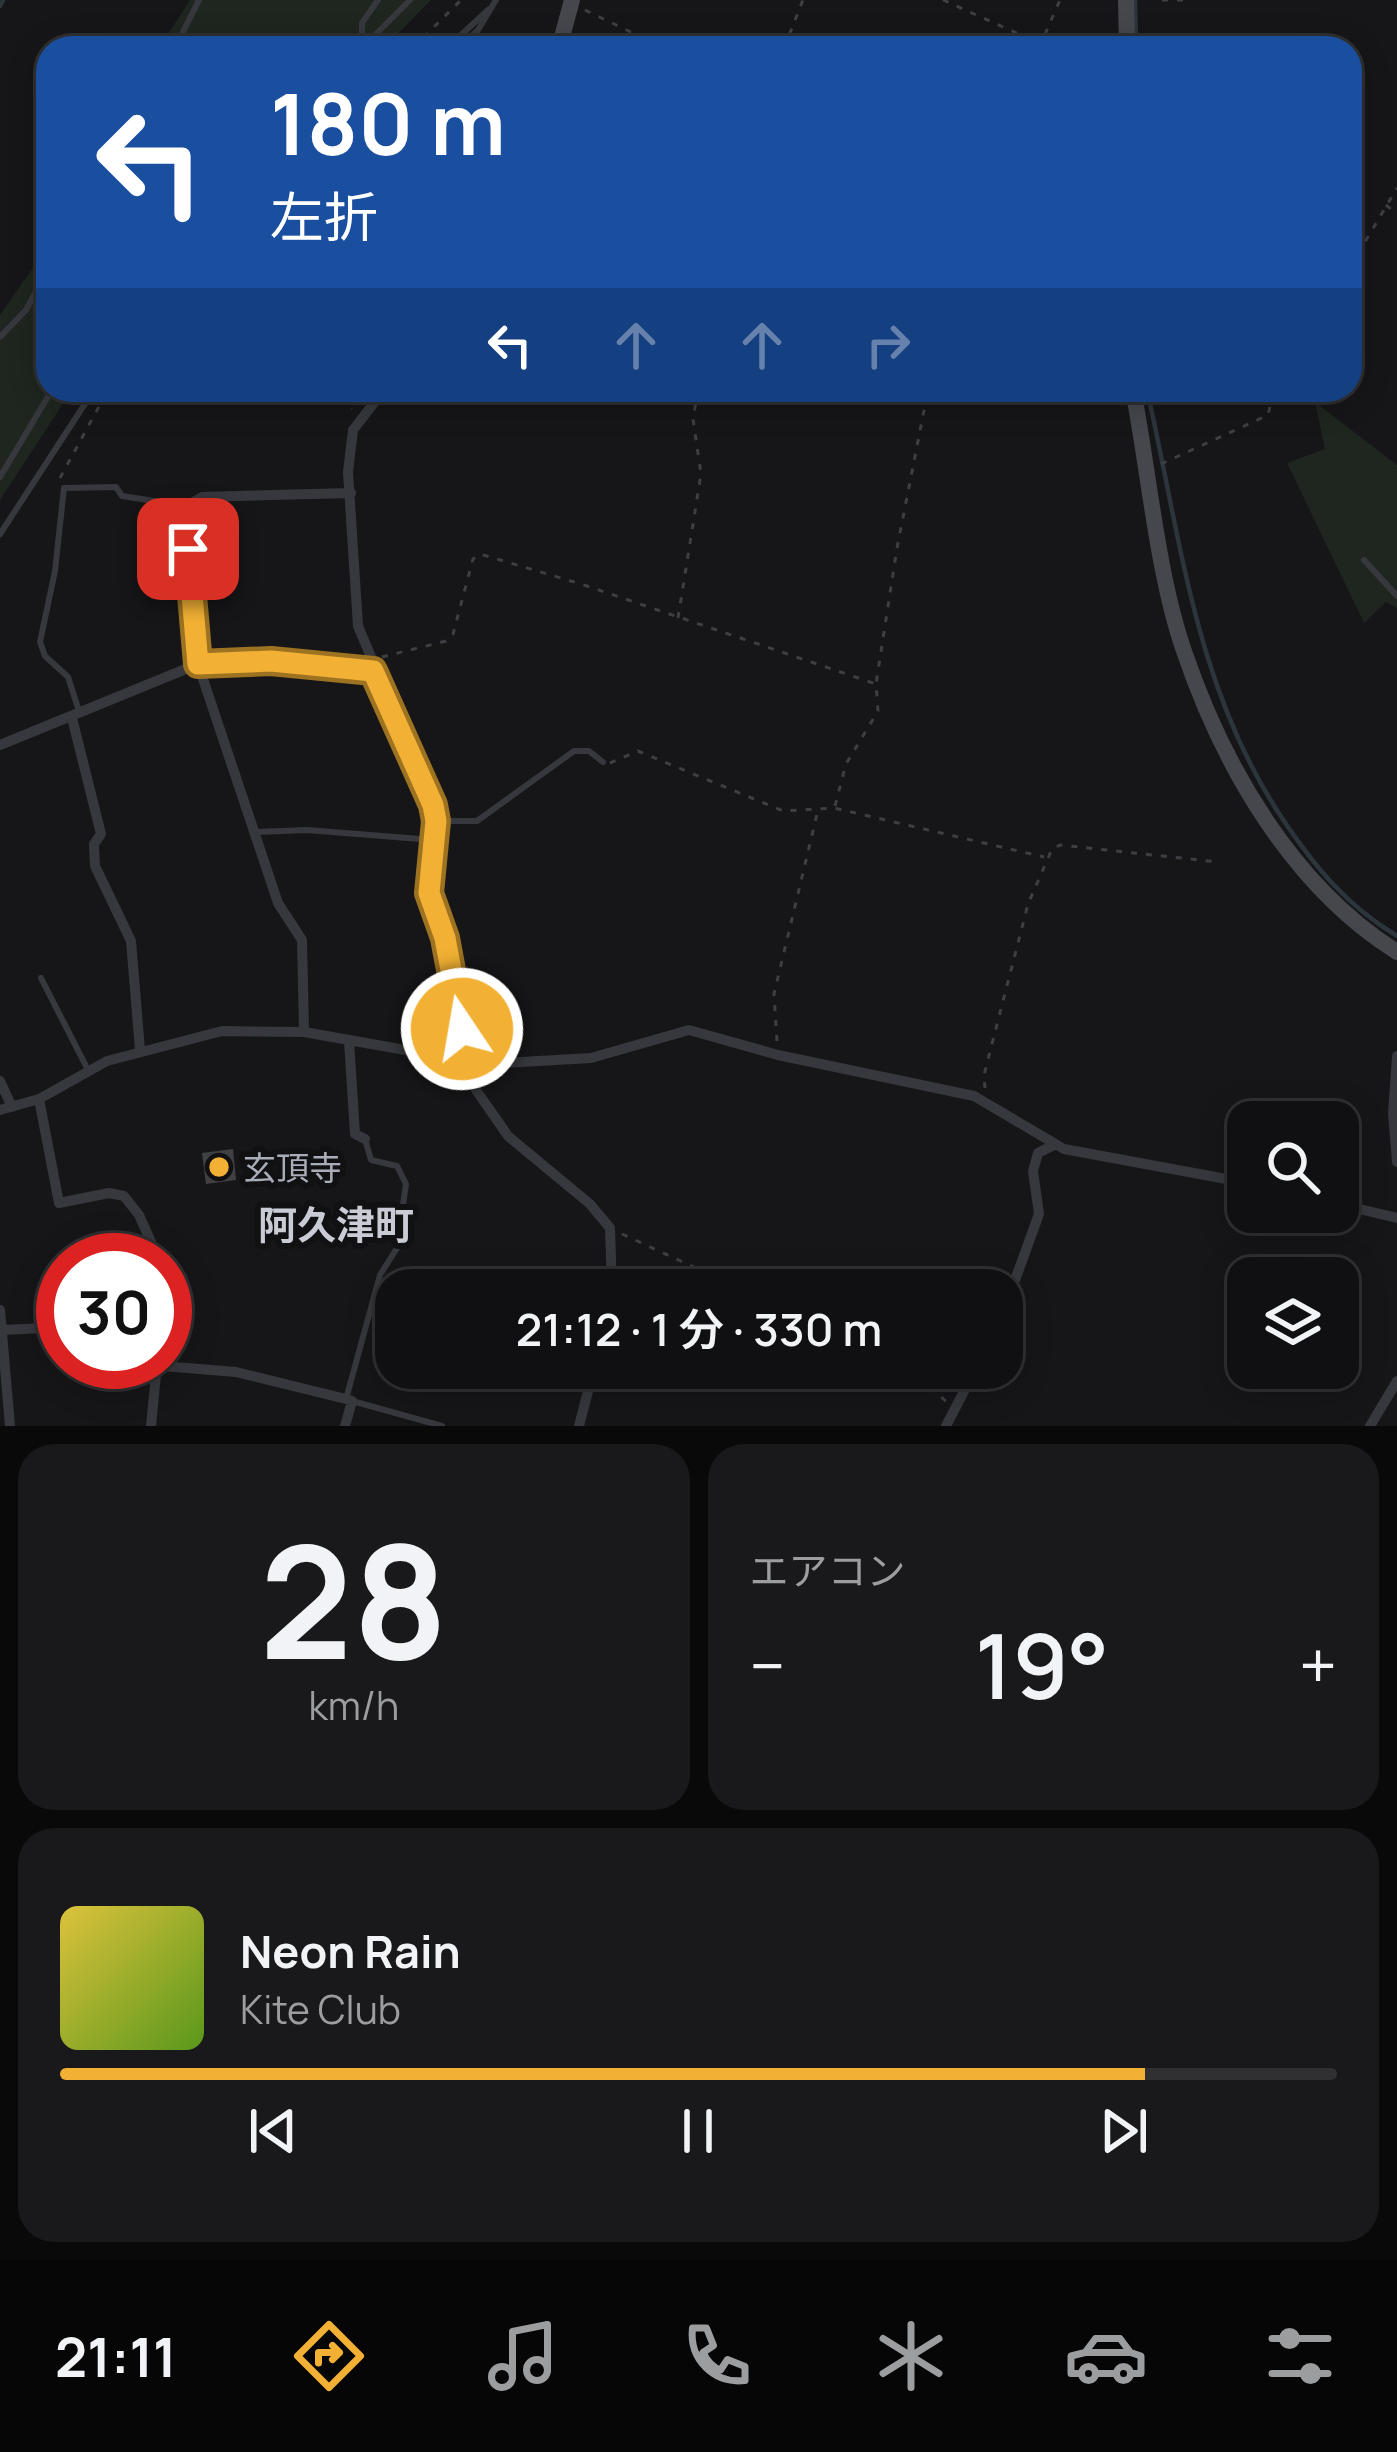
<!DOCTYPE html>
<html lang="ja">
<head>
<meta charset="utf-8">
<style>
	:root { --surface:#101012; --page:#19191b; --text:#f1f3f6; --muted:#9c9d9f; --line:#303032; --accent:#f2b134 }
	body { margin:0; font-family:Manrope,"Noto Sans JP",sans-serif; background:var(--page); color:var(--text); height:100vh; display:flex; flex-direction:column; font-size:45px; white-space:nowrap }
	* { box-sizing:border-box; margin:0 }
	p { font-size:39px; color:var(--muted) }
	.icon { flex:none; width:66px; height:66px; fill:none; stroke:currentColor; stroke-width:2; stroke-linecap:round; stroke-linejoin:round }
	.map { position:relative; height:1426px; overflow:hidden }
	.sheet { display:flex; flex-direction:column; gap:18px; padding:18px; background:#09090a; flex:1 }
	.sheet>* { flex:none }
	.hud { position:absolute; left:36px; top:36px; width:1326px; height:366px; border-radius:36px; box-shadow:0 6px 30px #0003,0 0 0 3px var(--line); background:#1a4fa0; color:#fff; overflow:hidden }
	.fabs { position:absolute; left:1227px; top:1101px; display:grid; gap:24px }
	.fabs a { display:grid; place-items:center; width:132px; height:132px; border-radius:24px; background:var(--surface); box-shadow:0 6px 30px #0003,0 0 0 3px var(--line); font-size:60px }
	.speed { position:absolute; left:36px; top:1233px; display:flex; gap:24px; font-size:60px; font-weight:700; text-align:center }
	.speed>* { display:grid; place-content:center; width:156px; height:156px; border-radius:50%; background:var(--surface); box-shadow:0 6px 30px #0003,0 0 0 3px var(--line); line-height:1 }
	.speed .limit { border:18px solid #d22; background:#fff; color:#111 }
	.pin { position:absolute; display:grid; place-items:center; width:102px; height:102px; color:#fff; margin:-51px; border-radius:24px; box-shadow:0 6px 18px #0006 }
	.me { position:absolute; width:132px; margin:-66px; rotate:348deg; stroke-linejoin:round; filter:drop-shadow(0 0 9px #0008) }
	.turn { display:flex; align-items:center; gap:42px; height:252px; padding:0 36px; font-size:54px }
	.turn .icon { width:156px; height:156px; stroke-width:2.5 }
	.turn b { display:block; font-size:84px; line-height:102px }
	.lanes { display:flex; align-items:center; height:114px; padding:0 36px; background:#0003; justify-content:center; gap:60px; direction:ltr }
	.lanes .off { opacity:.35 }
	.big { font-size:90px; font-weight:600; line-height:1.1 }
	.sheet .widget { flex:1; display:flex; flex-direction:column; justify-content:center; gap:18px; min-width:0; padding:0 42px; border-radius:36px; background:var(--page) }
	.sheet .dial { align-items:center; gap:0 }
	.dial b { font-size:156px; line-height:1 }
	.song { display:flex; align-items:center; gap:36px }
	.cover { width:144px; height:144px; border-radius:18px; background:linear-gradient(135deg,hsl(50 70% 55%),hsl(90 70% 35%)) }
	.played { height:12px; border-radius:6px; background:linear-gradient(90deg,var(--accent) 85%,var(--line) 85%) }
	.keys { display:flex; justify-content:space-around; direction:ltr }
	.heat { display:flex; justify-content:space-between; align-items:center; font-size:66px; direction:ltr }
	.sheet .tiles { flex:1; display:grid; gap:18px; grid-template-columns:1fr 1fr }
	.widget:last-child { grid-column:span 2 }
	.trip { position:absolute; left:375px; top:1269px; width:648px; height:120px; border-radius:36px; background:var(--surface); box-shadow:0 6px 30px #0003,0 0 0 3px var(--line); font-weight:600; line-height:120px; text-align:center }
	.tabs { display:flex; height:192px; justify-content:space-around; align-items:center; background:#060607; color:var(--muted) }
	.tabs .icon { width:84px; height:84px }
	.tabs .selected { color:var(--accent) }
	.tabs b { font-size:54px; color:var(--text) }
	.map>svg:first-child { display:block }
	.green { fill:#1e261f }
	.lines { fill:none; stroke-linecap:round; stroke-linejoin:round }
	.stream { stroke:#2c353c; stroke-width:4.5 }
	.building { fill:#404145 }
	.path { stroke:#3d3f44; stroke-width:3; stroke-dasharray:6 9; stroke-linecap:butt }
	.lane { stroke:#37383d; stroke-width:6 }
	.street { stroke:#37383d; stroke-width:10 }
	.secondary { stroke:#45474d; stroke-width:16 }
	.route-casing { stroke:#9d7322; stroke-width:30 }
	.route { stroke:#f2b134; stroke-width:21 }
	.poi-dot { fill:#f2b134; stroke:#111113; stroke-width:4.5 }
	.labels { text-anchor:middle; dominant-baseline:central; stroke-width:12; stroke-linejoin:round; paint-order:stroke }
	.poi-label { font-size:33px; fill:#a8adb8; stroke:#111113; text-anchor:start }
	.quarter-label { font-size:39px; font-weight:bold; fill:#c9ccd4; stroke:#111113 }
</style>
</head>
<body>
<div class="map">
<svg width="1397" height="1426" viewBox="0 0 1397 1426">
	<rect width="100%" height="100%" fill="#161618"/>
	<!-- green -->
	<path class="green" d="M190 0H431L384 48H159Z
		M48 246V390H72L0 500V315Z
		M1315 402 1397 465V608L1386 602 1364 623 1287 463 1325 449Z"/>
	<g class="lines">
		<!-- stream -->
		<path class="stream" d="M1135 0 1136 48
			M0 6 3 0
			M1147 390C1181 539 1195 688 1282 818 1314 866 1347 906 1397 936"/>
	</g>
	<!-- building -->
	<path class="building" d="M233 1149 236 1180 206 1184 202 1153Z"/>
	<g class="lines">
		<!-- path -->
		<path class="path" d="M943 0 1041 44
			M1162 0H1188
			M585 10 664 48
			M395 33 410 47
			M413 48 461 0
			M784 48 803 0
			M1039 48 1060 0
			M1386 205 1397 214
			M1350 267 1397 188
			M328 390 352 409
			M1161 464 1268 415 1274 390
			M60 478 108 390
			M678 618 701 474 693 419 698 390
			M382 657 446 641 453 634 473 559 480 554 581 584 876 684
			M610 763 638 751 783 811 834 808 1044 857
			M835 806 846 764 878 711 876 684 897 548 928 390
			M777 1041 774 994 818 810
			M985 1088 984 1075 1028 904 1052 849 1060 845 1218 862
			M622 1234 744 1290
			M907 1368 947 1402"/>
		<!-- lane -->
		<path class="lane" d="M175 48 199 0
			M362 48 410 0
			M362 48V23L378 0
			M447 48 488 10
			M459 48 478 30 496 0
			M0 337 26 310 48 269
			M0 477 52 390
			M0 534 94 390
			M1364 560 1397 596
			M198 664 271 661 373 671
			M79 711 68 677 45 656 40 642 55 571 64 488 116 487 122 496 186 506
			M436 821H477L574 751H589L603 762
			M256 832 307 830 433 840
			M41 978 87 1068
			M346 1399 380 1275 397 1248 406 1184 397 1166 371 1160 365 1139
			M352 1401 442 1426"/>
		<!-- street -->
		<path class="street" d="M384 390 353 430 348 472 358 626 433 805 436 821 429 893 445 938 476 1090 508 1136 590 1204 610 1228 612 1290
			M72 718 101 834 94 844 95 866 131 941 140 1050
			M0 745 198 664
			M304 1032 302 940 278 903 198 664 188 592 186 506 202 497 351 493
			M349 1041 355 1134 365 1139
			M1397 1056 1393 1113 1397 1162
			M0 1081 12 1107
			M39 1099 59 1203 109 1193 124 1196 139 1215 159 1260
			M0 1110 39 1099 107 1061 222 1031 304 1032 484 1064 591 1058 689 1030 778 1055 974 1096 1064 1149 1248 1183
			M1338 1204 1397 1218
			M0 1310 10 1426
			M1002 1316 1039 1214 1033 1171 1038 1153 1054 1145
			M3 1330 63 1327
			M113 1362 236 1372 346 1399 352 1401 345 1426
			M151 1426 157 1364
			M579 1426 594 1368
			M946 1426 976 1368
			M1370 1426 1397 1381"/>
		<!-- secondary -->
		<path class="secondary" d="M1126 0 1127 48
			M559 48 572 0
			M1133 390C1149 472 1157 573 1184 651 1223 766 1292 886 1397 952"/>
	</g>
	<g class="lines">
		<defs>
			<path id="route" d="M188 549 198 664 271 661 373 671 433 805 436 821 429 893 445 938 462 1029"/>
		</defs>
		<!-- route casing -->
		<use href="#route" class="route-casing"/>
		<!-- route -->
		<use href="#route" class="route"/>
	</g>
	<!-- markers -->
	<circle class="poi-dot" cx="219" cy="1167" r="12"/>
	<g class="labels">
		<!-- poi labels -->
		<g class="poi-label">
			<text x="243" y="1167">玄頂寺</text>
		</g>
		<!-- quarter labels -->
		<g class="quarter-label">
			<text x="336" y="1224">阿久津町</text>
		</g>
	</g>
</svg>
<div class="fabs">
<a><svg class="icon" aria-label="search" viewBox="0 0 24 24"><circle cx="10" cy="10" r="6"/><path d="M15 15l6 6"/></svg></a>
<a><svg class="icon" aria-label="layers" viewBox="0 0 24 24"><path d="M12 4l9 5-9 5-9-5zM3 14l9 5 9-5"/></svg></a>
</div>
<div class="speed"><div class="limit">30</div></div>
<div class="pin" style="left:188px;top:549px;background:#d93025"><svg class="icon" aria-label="arrive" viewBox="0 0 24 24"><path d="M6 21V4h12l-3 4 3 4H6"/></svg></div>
<svg class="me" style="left:462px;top:1029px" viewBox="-20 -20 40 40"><circle r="17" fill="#f2b134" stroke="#fff" stroke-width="3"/><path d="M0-11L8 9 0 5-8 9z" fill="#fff"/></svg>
<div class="trip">21:12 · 1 分 · 330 m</div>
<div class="hud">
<div class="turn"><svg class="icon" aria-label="left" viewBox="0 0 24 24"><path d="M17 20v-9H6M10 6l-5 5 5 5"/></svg><div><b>180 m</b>左折</div></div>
<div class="lanes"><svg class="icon" aria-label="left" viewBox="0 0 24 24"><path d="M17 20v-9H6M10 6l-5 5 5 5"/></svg><svg class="icon off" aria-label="ahead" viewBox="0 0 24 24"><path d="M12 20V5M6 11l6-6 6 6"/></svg><svg class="icon off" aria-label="ahead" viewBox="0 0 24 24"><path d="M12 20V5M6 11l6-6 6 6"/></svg><svg class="icon off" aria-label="right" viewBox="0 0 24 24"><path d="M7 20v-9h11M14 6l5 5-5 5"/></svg></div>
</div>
</div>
<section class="sheet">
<div class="tiles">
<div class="widget dial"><b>28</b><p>km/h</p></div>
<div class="widget"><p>エアコン</p>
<div class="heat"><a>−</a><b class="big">19°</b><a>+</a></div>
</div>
<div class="widget">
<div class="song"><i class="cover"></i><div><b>Neon Rain</b><p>Kite Club</p></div></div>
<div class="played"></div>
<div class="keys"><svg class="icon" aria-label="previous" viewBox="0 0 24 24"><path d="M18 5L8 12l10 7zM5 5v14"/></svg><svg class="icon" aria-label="pause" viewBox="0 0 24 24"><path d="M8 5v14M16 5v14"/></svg><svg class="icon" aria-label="next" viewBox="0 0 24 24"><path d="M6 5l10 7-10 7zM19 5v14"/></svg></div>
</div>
</div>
</section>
<nav class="tabs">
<b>21:11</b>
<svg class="icon selected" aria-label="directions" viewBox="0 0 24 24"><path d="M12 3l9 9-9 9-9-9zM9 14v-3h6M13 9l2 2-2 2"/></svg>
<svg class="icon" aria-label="music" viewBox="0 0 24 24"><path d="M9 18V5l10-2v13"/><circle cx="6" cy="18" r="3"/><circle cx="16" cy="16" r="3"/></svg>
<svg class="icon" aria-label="phone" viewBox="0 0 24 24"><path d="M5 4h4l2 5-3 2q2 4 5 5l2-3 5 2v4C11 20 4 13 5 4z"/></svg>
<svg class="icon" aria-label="climate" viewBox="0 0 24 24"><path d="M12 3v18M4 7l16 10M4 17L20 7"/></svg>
<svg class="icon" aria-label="car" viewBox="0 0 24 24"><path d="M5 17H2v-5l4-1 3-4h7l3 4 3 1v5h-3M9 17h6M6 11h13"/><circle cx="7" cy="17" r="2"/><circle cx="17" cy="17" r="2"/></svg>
<svg class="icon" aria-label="filters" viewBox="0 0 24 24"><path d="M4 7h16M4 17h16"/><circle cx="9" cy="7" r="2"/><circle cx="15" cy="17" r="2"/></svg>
</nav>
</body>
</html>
